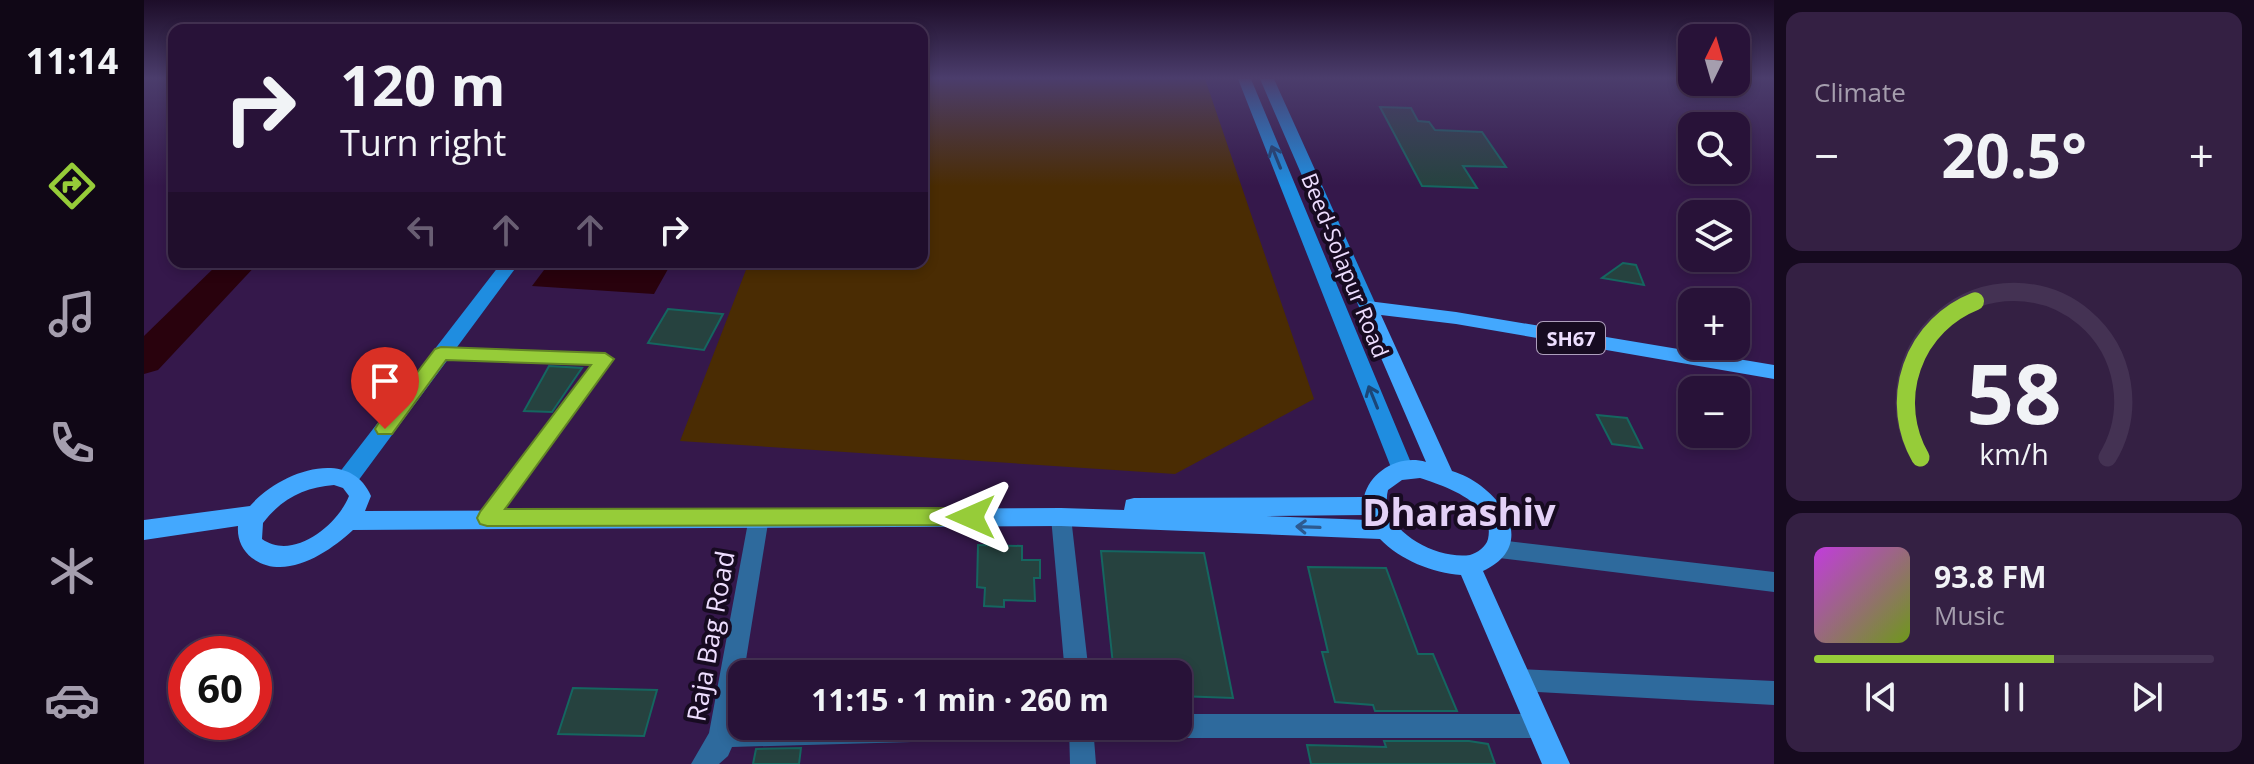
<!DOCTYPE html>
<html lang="en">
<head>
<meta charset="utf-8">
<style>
	:root { --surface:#281238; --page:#342043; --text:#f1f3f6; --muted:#a59eae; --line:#443253; --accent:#96cc39 }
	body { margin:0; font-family:"Open Sans",sans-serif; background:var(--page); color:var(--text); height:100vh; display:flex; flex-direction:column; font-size:30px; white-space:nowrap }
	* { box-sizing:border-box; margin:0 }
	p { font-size:26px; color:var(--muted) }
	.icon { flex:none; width:44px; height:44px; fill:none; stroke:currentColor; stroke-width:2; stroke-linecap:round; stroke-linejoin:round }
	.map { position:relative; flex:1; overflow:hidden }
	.details { display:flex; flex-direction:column; gap:12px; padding:12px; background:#160a1f; width:480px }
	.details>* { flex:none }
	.hud { position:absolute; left:24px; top:24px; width:760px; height:244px; border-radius:16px; box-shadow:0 4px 12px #0003,0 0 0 2px var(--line); background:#281238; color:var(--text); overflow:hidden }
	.needle { width:52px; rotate:5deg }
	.tools { position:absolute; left:1534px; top:24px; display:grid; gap:16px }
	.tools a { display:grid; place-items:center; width:72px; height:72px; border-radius:16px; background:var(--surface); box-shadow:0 4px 12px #0003,0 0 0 2px var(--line); font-size:40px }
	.speed { position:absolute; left:24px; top:636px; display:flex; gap:16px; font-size:40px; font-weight:700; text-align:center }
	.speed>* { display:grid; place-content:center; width:104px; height:104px; border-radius:50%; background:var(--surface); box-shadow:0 4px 12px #0003,0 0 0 2px var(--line); line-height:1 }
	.speed .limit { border:12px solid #d22; background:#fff; color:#111 }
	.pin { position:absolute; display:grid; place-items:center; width:68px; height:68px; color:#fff; margin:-82px -34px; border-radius:50% 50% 50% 0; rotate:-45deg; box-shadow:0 0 8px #0007 }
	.pin .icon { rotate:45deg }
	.me { position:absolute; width:88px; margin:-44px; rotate:270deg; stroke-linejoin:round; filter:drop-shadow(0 0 6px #0008) }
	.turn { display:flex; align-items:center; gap:28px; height:168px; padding:0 40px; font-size:36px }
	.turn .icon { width:104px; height:104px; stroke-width:2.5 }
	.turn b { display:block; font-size:56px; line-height:68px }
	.lanes { display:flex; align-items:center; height:76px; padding:0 40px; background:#0003; justify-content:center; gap:40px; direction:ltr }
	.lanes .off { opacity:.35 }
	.big { font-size:60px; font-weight:700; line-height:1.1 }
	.details .card { flex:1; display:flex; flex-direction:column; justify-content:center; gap:12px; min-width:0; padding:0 28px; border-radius:16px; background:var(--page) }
	.details .dial { align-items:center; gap:0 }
	.dial svg { height:208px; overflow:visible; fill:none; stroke:var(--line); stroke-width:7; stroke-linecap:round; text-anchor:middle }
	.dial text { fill:var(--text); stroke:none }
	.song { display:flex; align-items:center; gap:24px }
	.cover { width:96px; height:96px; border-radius:12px; background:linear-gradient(135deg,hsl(290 70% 55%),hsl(80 70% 35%)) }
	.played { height:8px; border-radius:4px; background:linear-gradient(90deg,var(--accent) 60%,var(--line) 60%) }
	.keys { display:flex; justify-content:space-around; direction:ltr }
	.heat { display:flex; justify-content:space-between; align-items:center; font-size:44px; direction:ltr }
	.trip { position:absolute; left:584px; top:660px; width:464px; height:80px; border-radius:16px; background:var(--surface); box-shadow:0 4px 12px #0003,0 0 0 2px var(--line); font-weight:700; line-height:80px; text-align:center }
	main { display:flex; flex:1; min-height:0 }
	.tab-bar { display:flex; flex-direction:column; width:144px; justify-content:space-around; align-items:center; background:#100716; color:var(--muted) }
	.tab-bar .icon { width:56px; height:56px }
	.tab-bar .on { color:var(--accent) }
	.tab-bar b { font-size:36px; color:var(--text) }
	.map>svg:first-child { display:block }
	.green { fill:#4a2c03 }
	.water { fill:#29020d }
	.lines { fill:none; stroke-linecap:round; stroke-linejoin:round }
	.river { fill:#29020d; fill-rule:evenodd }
	.building { fill:#26423f; stroke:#156660; stroke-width:2 }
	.street { fill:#2e6a9d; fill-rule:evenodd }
	.secondary { fill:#1f8de0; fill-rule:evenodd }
	.primary { fill:#43a8fe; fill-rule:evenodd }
	.oneway { stroke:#1b4677 }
	.oneway2 { stroke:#2d5a90 }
	.route { fill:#96cc39; stroke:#628525; stroke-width:2 }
	.labels { text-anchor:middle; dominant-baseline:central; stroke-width:8; stroke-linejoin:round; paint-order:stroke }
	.shield { fill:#170b21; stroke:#ad9ebc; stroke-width:2 }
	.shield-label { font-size:20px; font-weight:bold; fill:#edddfe }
	.street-label { font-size:22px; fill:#edddfe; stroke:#170b21 }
	.near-street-label { font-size:26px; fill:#edddfe; stroke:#170b21 }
	.town-label { font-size:38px; font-weight:bold; fill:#e4d1f7; stroke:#170b21 }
</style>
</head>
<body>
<main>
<nav class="tab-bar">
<b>11:14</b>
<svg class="icon on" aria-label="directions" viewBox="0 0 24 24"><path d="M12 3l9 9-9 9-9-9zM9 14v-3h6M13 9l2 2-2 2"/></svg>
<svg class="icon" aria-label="music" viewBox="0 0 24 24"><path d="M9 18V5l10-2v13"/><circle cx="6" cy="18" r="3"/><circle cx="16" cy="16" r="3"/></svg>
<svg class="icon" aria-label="phone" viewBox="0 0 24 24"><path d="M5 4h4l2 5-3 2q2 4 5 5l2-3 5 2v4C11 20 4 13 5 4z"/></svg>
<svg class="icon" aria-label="climate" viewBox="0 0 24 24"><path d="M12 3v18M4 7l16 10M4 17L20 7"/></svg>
<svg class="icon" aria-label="car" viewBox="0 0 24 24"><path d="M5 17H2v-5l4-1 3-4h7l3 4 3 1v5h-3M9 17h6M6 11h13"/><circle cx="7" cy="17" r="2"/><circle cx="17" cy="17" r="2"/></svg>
</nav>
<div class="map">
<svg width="1630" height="764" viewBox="0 0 1630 764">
	<rect width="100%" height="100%" fill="#35184b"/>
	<!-- green -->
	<path class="green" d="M778 79H1061L1170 399 1031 474 536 441 605 262H778Z"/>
	<!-- water -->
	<path class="water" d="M406 262H528L510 294 388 286Z"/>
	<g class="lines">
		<!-- river -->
		<path class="river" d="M76 262H115L14 370 0 374V336Z"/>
	</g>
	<!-- building -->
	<path class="building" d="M1236 107 1267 108 1274 121 1285 122 1291 130 1338 132 1362 167 1319 166 1333 188 1278 186Z
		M1479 263 1492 265 1500 285 1458 278Z
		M524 309 579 314 560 350 504 343Z
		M405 366 438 368 408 412 380 411Z
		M1453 415 1483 418 1498 448 1468 444Z
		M834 545 878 546V560H896V578H890L891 601 860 600V607L840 606 841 588 833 587Z
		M957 551 1060 553 1089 698 1034 696V674H970Z
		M1164 567 1242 568 1274 654H1289L1313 711H1231L1229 705 1191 702 1178 652H1184Z
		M429 688 513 690 500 736 414 734Z
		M1240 741H1325L1344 744 1351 764H1167L1163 745 1242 747Z
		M657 748 655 764H609L612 749Z"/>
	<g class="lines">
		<!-- street -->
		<path class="street" d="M297 347 461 353 470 359 350 524 343 526 336 524 333 518 336 512 447 365 291 357 288 353Z
			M615 509 622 511 625 517 592 722H598V726H923L920 735 911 738 588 747 584 756 575 764H547L565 733 605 517 608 511Z
			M917 509 924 511 927 517 945 674H921L907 517 910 511Z
			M1355 540 1630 572V592L1355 558 1347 555 1344 549 1347 543Z
			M1375 669 1630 681V705L1375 691 1366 688 1363 680 1366 672Z
			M1034 714H1395L1404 717 1407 726 1404 735 1395 738H1034L1025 735 1022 726H1034Z
			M925 726H949L952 764H926Z"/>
		<!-- secondary -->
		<path class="secondary" d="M1094 79H1107L1270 470 1267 476 1259 479 1251 476 1248 470Z
			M1116 79H1130L1233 307 1230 311H1218L1215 307Z
			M358 262H376L211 485 203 488 195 485 192 479 195 473Z"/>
		<!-- primary -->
		<path class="primary" d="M1224 301 1312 312 1630 365V379L1312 324 1237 315 1308 471C1352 484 1399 543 1339 571L1426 764H1398L1317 575C1289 573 1256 560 1236 539L917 526 209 530C184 553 141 582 108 558 98 550 93 539 94 526L0 540V520L106 506C134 473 205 445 227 496L221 511 917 508 980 510 982 500 990 498 1220 497C1226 471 1256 454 1282 462L1215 307ZM1276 478C1301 486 1352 503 1344 539 1342 547 1333 553 1326 555 1291 560 1234 529 1244 490L1258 480ZM190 485 199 488 205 496C193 526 149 561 118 539L119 523C137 499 161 487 190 485ZM1222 515 1224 520 1122 516Z"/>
	</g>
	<!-- one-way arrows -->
	<defs><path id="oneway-shaft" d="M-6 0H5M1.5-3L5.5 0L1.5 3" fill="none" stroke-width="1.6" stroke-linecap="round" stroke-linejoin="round" transform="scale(2)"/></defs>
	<g class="oneway">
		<use href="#oneway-shaft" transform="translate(1132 157) rotate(-112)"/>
		<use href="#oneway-shaft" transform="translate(1229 397) rotate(-112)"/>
	</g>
	<use class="oneway2" href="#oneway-shaft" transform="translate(1164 527) rotate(-178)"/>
	<!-- sky -->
	<linearGradient id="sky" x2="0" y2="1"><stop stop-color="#1d0d29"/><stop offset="0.42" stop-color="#4b3d6c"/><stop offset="1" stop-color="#4b3d6c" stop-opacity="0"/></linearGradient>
	<rect width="1630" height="186" fill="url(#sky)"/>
	<!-- route -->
	<path class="route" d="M297 347 461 353 470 359 361 509 827 508 834 511 837 517 834 523 827 525 343 526 336 524 333 518 336 512 447 365 302 360 248 434H234L231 429 234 424 291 349Z"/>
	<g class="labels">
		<!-- shield labels -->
		<rect class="shield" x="1393" y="322" width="68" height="32" rx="6"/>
		<g class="shield-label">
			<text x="1427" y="338">SH67</text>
		</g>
		<!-- street labels -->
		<g class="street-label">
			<text transform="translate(1202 265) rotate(68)">Beed-Solapur Road</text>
		</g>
		<!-- near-street labels -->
		<g class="near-street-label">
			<text transform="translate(566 636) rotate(-80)">Raja Bag Road</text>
		</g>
		<!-- town labels -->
		<g class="town-label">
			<text x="1315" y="511">Dharashiv</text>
		</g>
	</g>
</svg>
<div class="tools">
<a><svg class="needle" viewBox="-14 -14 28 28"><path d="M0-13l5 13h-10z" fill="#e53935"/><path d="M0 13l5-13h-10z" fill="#a59eae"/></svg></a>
<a><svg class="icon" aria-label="search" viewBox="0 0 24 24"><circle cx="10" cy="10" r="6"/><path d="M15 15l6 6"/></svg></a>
<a><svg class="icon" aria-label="layers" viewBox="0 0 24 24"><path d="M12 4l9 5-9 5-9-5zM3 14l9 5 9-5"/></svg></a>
<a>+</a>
<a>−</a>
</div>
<div class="speed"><div class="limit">60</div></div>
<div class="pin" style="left:241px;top:429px;background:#d93025"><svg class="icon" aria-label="arrive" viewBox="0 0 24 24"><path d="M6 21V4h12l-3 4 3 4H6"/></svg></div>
<svg class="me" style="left:827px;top:517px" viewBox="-20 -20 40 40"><path d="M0-17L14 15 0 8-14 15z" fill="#96cc39" stroke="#fff" stroke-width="4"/></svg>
<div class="trip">11:15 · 1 min · 260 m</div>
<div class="hud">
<div class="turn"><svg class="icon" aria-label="right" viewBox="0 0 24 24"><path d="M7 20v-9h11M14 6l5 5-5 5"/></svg><div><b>120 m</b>Turn right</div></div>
<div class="lanes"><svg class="icon off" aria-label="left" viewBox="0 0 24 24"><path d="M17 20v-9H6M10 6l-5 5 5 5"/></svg><svg class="icon off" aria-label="ahead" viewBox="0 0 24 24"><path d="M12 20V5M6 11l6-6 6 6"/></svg><svg class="icon off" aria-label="ahead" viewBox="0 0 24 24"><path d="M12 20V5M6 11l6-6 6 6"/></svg><svg class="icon" aria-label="right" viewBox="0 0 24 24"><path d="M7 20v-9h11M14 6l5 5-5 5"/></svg></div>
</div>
</div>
<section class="details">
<div class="card"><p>Climate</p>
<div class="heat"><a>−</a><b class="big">20.5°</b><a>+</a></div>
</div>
<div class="card dial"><svg viewBox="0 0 100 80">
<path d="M14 69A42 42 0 1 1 86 69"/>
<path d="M14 69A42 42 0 0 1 35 9" stroke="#96cc39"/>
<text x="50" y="56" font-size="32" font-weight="700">58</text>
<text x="50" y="72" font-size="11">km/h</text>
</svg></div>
<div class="card">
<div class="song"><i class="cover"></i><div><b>93.8 FM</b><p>Music</p></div></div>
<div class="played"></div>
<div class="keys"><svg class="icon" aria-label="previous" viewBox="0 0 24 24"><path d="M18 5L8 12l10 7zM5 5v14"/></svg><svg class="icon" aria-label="pause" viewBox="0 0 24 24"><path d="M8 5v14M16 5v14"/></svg><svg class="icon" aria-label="next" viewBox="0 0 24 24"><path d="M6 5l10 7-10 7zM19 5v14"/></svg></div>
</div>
</section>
</main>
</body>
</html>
